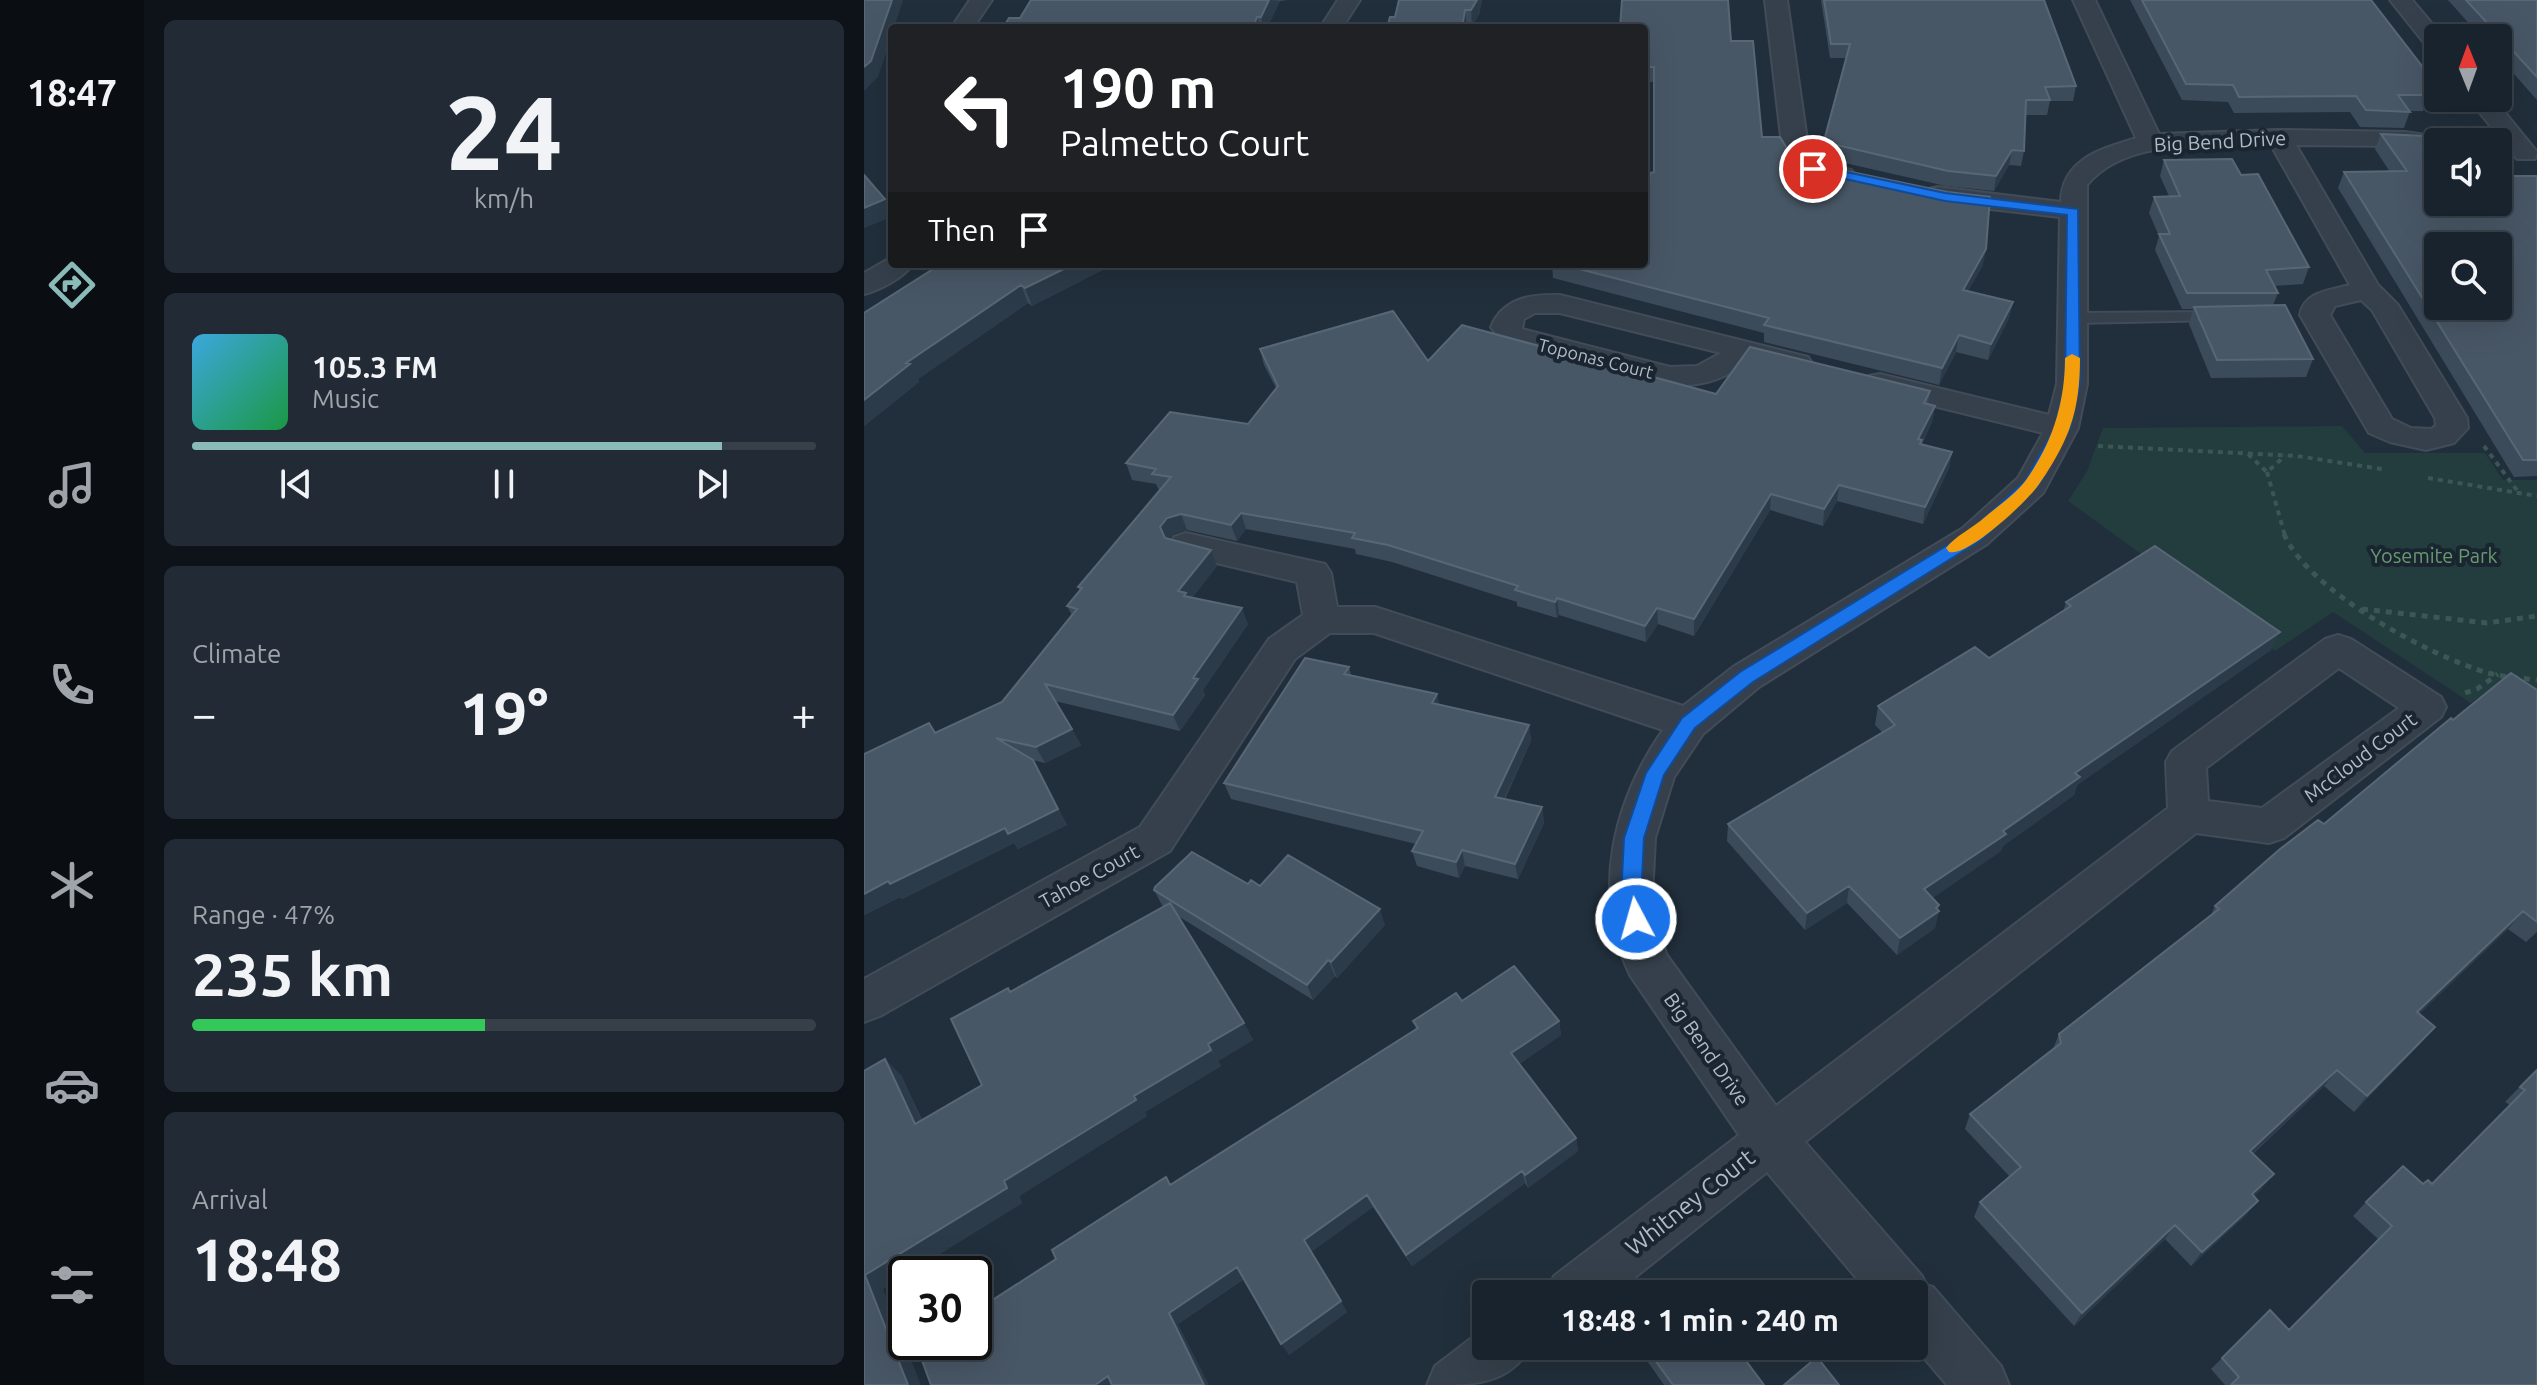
<!DOCTYPE html>
<html lang="en">
<head>
<meta charset="utf-8">
<style>
	:root { --surface:#19232d; --page:#222b35; --text:#f1f3f6; --muted:#9fa4aa; --line:#374049; --accent:#8bbbb9 }
	body { margin:0; font-family:Ubuntu,sans-serif; background:var(--page); color:var(--text); height:100vh; display:flex; flex-direction:column; font-size:30px; white-space:nowrap }
	* { box-sizing:border-box; margin:0 }
	p { font-size:26px; color:var(--muted) }
	.icon { flex:none; width:44px; height:44px; fill:none; stroke:currentColor; stroke-width:2; stroke-linecap:round; stroke-linejoin:round }
	.map { position:relative; flex:1; overflow:hidden }
	.sheet { display:flex; flex-direction:column; gap:20px; padding:20px; background:#0e1319; width:720px }
	.sheet>* { flex:none }
	.guide { position:absolute; left:24px; top:24px; width:760px; height:244px; border-radius:8px; box-shadow:0 8px 32px #0002,0 0 0 2px var(--line); background:#202124; color:#fff; overflow:hidden }
	.needle { width:52px; rotate:359deg }
	.controls { position:absolute; left:1560px; top:24px; display:grid; gap:16px }
	.controls a { display:grid; place-items:center; width:88px; height:88px; border-radius:8px; background:var(--surface); box-shadow:0 8px 32px #0002,0 0 0 2px var(--line); font-size:40px }
	.speed { position:absolute; left:24px; top:1256px; display:flex; gap:16px; font-size:40px; font-weight:700; text-align:center }
	.speed>* { display:grid; place-content:center; width:104px; height:104px; border-radius:50%; background:var(--surface); box-shadow:0 8px 32px #0002,0 0 0 2px var(--line); line-height:1 }
	.speed .limit { border:4px solid #111; border-radius:12px; background:#fff; color:#111 }
	.pin { position:absolute; display:grid; place-items:center; width:68px; height:68px; color:#fff; margin:-34px; border:4px solid #fff; border-radius:50%; box-shadow:0 2px 8px #0007 }
	.me { position:absolute; width:88px; margin:-44px; rotate:354deg; stroke-linejoin:round; filter:drop-shadow(0 0 6px #0008) }
	.turn { display:flex; align-items:center; gap:28px; height:168px; padding:0 40px; font-size:36px }
	.turn .icon { width:104px; height:104px; stroke-width:2.5 }
	.turn b { display:block; font-size:56px; line-height:68px }
	.then { display:flex; align-items:center; height:76px; padding:0 40px; background:#0003; gap:16px; font-size:30px }
	.big { font-size:60px; font-weight:600; line-height:1.1 }
	.sheet .widget { flex:1; display:flex; flex-direction:column; justify-content:center; gap:12px; min-width:0; padding:0 28px; border-radius:12px; background:var(--page) }
	.sheet .dial { align-items:center; gap:0 }
	.dial b { font-size:104px; line-height:1 }
	.song { display:flex; align-items:center; gap:24px }
	.cover { width:96px; height:96px; border-radius:12px; background:linear-gradient(135deg,hsl(200 70% 55%),hsl(140 70% 35%)) }
	.played { height:8px; border-radius:4px; background:linear-gradient(90deg,var(--accent) 85%,var(--line) 85%) }
	.keys { display:flex; justify-content:space-around; direction:ltr }
	.heat { display:flex; justify-content:space-between; align-items:center; font-size:44px; direction:ltr }
	.charge { height:12px; border-radius:6px; background:linear-gradient(90deg,#34c759 47%,var(--line) 0) }
	.trip { position:absolute; left:608px; top:1280px; width:456px; height:80px; border-radius:8px; background:var(--surface); box-shadow:0 8px 32px #0002,0 0 0 2px var(--line); font-weight:600; line-height:80px; text-align:center }
	main { display:flex; flex:1; min-height:0 }
	.dock { display:flex; flex-direction:column; width:144px; justify-content:space-around; align-items:center; background:#0a0e12; color:var(--muted) }
	.dock .icon { width:56px; height:56px }
	.dock .selected { color:var(--accent) }
	.dock b { font-size:36px; color:var(--text) }
	.map>svg:first-child { display:block }
	.green { fill:#233c3d }
	.lines { fill:none; stroke-linecap:round; stroke-linejoin:round }
	.lane-casing { stroke:#414c58; stroke-width:4 }
	.street-casing { stroke:#414c58; stroke-width:4 }
	.path-far1 { stroke:#3c5555; stroke-width:4; stroke-dasharray:5 5; stroke-linecap:butt }
	.path { stroke:#3c5555; stroke-width:5; stroke-dasharray:6 6; stroke-linecap:butt }
	.lane { fill:#35404c; fill-rule:evenodd }
	.street { fill:#35404c; fill-rule:evenodd }
	.wall { fill:#3c4b5a }
	.shaded-wall { fill:#2c3b49 }
	.building { fill:#485766; stroke:#586775; stroke-width:2; fill-rule:evenodd }
	.route { fill:#1a73e8; stroke:#114b97; stroke-width:2 }
	.slow { fill:#f59e0b }
	.labels { text-anchor:middle; dominant-baseline:central; stroke-width:8; stroke-linejoin:round; paint-order:stroke }
	.far-street-label { font-size:18px; fill:#b0bbc8; stroke:#1a2531 }
	.street-label { font-size:20px; fill:#b0bbc8; stroke:#1a2531 }
	.park-label { font-size:20px; fill:#669a6e; stroke:#1a2531 }
	.near-street-label { font-size:24px; fill:#b0bbc8; stroke:#1a2531 }
</style>
</head>
<body>
<main>
<nav class="dock">
<b>18:47</b>
<svg class="icon selected" aria-label="directions" viewBox="0 0 24 24"><path d="M12 3l9 9-9 9-9-9zM9 14v-3h6M13 9l2 2-2 2"/></svg>
<svg class="icon" aria-label="music" viewBox="0 0 24 24"><path d="M9 18V5l10-2v13"/><circle cx="6" cy="18" r="3"/><circle cx="16" cy="16" r="3"/></svg>
<svg class="icon" aria-label="phone" viewBox="0 0 24 24"><path d="M5 4h4l2 5-3 2q2 4 5 5l2-3 5 2v4C11 20 4 13 5 4z"/></svg>
<svg class="icon" aria-label="climate" viewBox="0 0 24 24"><path d="M12 3v18M4 7l16 10M4 17L20 7"/></svg>
<svg class="icon" aria-label="car" viewBox="0 0 24 24"><path d="M5 17H2v-5l4-1 3-4h7l3 4 3 1v5h-3M9 17h6M6 11h13"/><circle cx="7" cy="17" r="2"/><circle cx="17" cy="17" r="2"/></svg>
<svg class="icon" aria-label="filters" viewBox="0 0 24 24"><path d="M4 7h16M4 17h16"/><circle cx="9" cy="7" r="2"/><circle cx="15" cy="17" r="2"/></svg>
</nav>
<section class="sheet">
<div class="widget dial"><b>24</b><p>km/h</p></div>
<div class="widget">
<div class="song"><i class="cover"></i><div><b>105.3 FM</b><p>Music</p></div></div>
<div class="played"></div>
<div class="keys"><svg class="icon" aria-label="previous" viewBox="0 0 24 24"><path d="M18 5L8 12l10 7zM5 5v14"/></svg><svg class="icon" aria-label="pause" viewBox="0 0 24 24"><path d="M8 5v14M16 5v14"/></svg><svg class="icon" aria-label="next" viewBox="0 0 24 24"><path d="M6 5l10 7-10 7zM19 5v14"/></svg></div>
</div>
<div class="widget"><p>Climate</p>
<div class="heat"><a>−</a><b class="big">19°</b><a>+</a></div>
</div>
<div class="widget"><p>Range · 47%</p><b class="big">235 km</b><div class="charge"></div></div>
<div class="widget"><p>Arrival</p><b class="big">18:48</b></div>
</section>
<div class="map">
<svg width="1673" height="1385" viewBox="0 0 1673 1385">
	<rect width="100%" height="100%" fill="#212f3c"/>
	<!-- green -->
	<path class="green" d="M1478 426 1501 453H1621L1639 480H1673V714L1632 686 1607 703 1469 612 1411 651 1204 501 1223 471 1239 428Z"/>
	<g class="lines">
		<defs>
			<path id="lane" d="M1353 312 1361 317 1358 320 1209 323 1201 318 1209 313Z"/>
			<path id="street" d="M106 0H128L109 28H87Z
				M474 0H496L478 28H456Z
				M901 0H923L945 154 960 164 987 170 991 175 987 180C963 186 932 175 919 154Z
				M1209 0H1231L1295 134 1415 130 1541 132 1583 138 1586 142H1574V150L1541 146 1432 145 1514 285 1534 305 1603 418 1604 428 1590 443 1562 450 1526 442 1505 433 1436 315C1440 291 1467 290 1486 285L1407 145C1349 147 1263 136 1223 185V384L1214 428 1179 493 1123 544 895 687 839 734 810 777 791 838 788 898 802 954 912 1106 1304 808 1302 762 1308 751 1461 639 1474 635 1487 639 1577 697 1582 707 1577 717 1420 838 1405 843 1332 833 941 1142 1058 1276 1062 1285 1069 1287 1137 1366 1145 1385H1083L1050 1346V1294H1006L903 1172 750 1294H682L690 1276 875 1135 766 975C727 892 749 802 799 730L510 633H466L431 659 306 851 16 1016 0 1022V979L276 827 405 639 439 615 433 582 310 553 305 545 310 537 322 533 461 564 467 573 473 607H511L819 706 869 667 1099 528 1154 478 1179 433 1005 390 1001 383 1005 376 1016 374 1185 415 1193 384 1196 217 1074 203 1065 201 1061 195 1065 189 1074 187 1197 202C1198 159 1237 149 1272 138ZM1497 300 1508 310 1571 418 1572 425 1568 429 1547 428 1528 419 1466 315 1471 306ZM1475 668 1535 708 1398 808 1344 801 1342 768Z
				M1526 0H1548L1580 38H1574V52L1566 50Z
				M1604 98H1629L1673 152 1671 159H1653Z
				M28 257V264H49C39 278 16 290 0 294V273Z
				M696 295 944 357 948 363 944 369 933 372 885 360C862 380 836 387 806 385L650 346 637 341 627 327C639 298 667 294 696 295ZM671 313H696L857 353 833 366 806 367 658 329 660 319Z
				M622 1327V1346H667C645 1385 610 1385 563 1385L571 1366Z"/>
		</defs>
		<!-- lane casing -->
		<use href="#lane" class="lane-casing"/>
		<!-- street casing -->
		<use href="#street" class="street-casing"/>
		<!-- path-far1 -->
		<path class="path-far1" d="M1234 446 1433 456 1518 469
			M1620 446 1655 493
			M1384 454 1403 472 1421 456
			M1403 472 1421 536
			M1564 478 1673 496"/>
		<!-- path -->
		<path class="path" d="M1420 534C1444 591 1566 656 1624 673 1640 677 1657 678 1673 680
			M1498 609 1623 623 1673 616
			M1601 693 1613 689 1634 674"/>
		<!-- lane -->
		<use href="#lane" class="lane"/>
		<!-- street -->
		<use href="#street" class="street"/>
	</g>
	<!-- wall -->
	<path class="wall" d="M167 0H424L416 1 403 28H139L156 18Z
		M618 0 615 15 608 25H603V28H523L531 17Z
		M957 0H1180L1212 86 1209 101H1186L1183 115H1162L1160 151 1157 166 1145 165 1130 191 1082 186 950 156V137H961L983 58H966Z
		M1266 0H1507L1566 95 1559 111H1546L1540 128 1496 127 1486 112 1370 113 1364 102 1318 100Z
		M1584 0H1673V100L1634 56V38H1618Z
		M780 28 867 41 898 137 927 155 1119 265 1104 291 1149 302 1145 318 1124 360 1092 352 1075 385 900 342V333L689 278 688 264H780L783 219 790 172V82H780Z
		M1517 134 1574 202 1673 176V476L1650 477 1474 188 1480 172H1526L1511 149Z
		M1300 160 1377 175 1445 267 1439 284 1410 286 1414 293 1409 305 1449 359 1442 377 1347 378 1325 324 1329 309H1318L1291 250 1295 236 1285 213 1290 197 1305 196 1296 176Z
		M77 264H250L168 306 164 303 54 379 55 382 0 426Z
		M396 349 564 361 852 394 1066 391 1064 404 1071 406 1068 422 1058 444 1088 452 1085 468 1059 524 973 501 959 526 906 510 830 636 794 624 782 642 695 615 693 618 653 606V602L528 562 492 554 491 549 382 529 373 541 323 530 309 534 305 539 353 566 328 598 384 624 339 690 341 695 316 731 191 701 217 745 181 763 169 760 203 825 154 849 150 843 38 899 36 897 0 915V754L72 733 138 702 208 615 203 606 216 591 214 587 296 491 295 490 292 484 268 480 262 463 384 424 412 388 400 365Z
		M1202 602 1407 650 1213 785 1210 795 1139 846 1137 851 1068 898 1075 905 1071 928 1033 955 983 903 941 930 863 841 864 824 1018 732 1011 725 1014 706 1125 658 1199 612Z
		M485 667 487 675 573 694 575 704 665 725 667 741 641 799 678 807 680 823 654 879 601 866 595 878 553 866 548 851 552 844 367 799 360 783Z
		M1673 690V932L1662 942 1644 929 1555 1014 1557 1043 1490 1112 1460 1086 1389 1154 1398 1188 1390 1196 1394 1201 1382 1215 1327 1266 1301 1239 1210 1326 1110 1217 1116 1202 1146 1177 1101 1129 1106 1114 1189 1049 1195 1034 1346 917 1351 906 1460 824 1589 720Z
		M384 884 396 886 521 925 473 978 471 976 449 1000 314 916 380 1023 389 1040 354 1061 357 1066 281 1112 283 1116 155 1196 158 1203 19 1289 0 1385 37 1075 58 1120 118 1085 144 988 147 991 299 907 290 890Z
		M598 1001 695 1021 697 1035 655 1064 712 1138 714 1151 664 1188 661 1183 548 1266 509 1207 447 1252 483 1312 425 1355 380 1279 314 1324 110 1342 307 1184 552 1029 549 1021Z
		M1673 1069V1385H1361L1347 1369 1358 1358 1425 1330 1514 1239 1489 1216 1502 1202 1559 1184H1568L1646 1105 1641 1102Z
		M778 1346H871L900 1385H800L779 1355Z"/>
	<!-- shaded-wall -->
	<path class="shaded-wall" d="M28 0H39L30 28H28V35L14 77 0 91V67Z
		M405 0 416 1 403 28H400L397 17Z
		M613 0H618L615 15 608 25 607 10Z
		M601 10 603 28H598Z
		M393 17 396 28H389Z
		M1148 150 1145 165 1130 191 1132 176Z
		M21 199 28 217 0 228V208Z
		M1122 249 1119 265 1096 306 1099 290Z
		M210 264H250L168 306 161 288Z
		M157 285 164 303 54 379 55 382 0 426V400L42 363Z
		M1149 302 1145 318 1124 360 1127 344Z
		M1095 335 1092 352 1075 385 1078 368Z
		M1071 406 1068 422 1056 447 1054 439Z
		M1088 452 1085 468 1059 524 1061 507Z
		M975 485 973 501 959 526 960 509Z
		M907 494 906 510 830 636V619Z
		M377 513 382 529 373 541 367 525Z
		M317 514 323 530 309 534 302 543 296 527 303 518Z
		M347 550 353 566 326 601 314 591Z
		M693 598 695 615 693 618 691 602Z
		M378 608 384 624 339 690 341 695 316 731 309 715 329 678Z
		M793 608 794 624 782 642 781 626Z
		M1416 632 1407 650 1213 785 1210 795 1139 846 1137 851 1056 907 1060 889 1139 831 1211 773Z
		M573 694 576 710 568 703Z
		M665 725 667 741 634 812 631 797Z
		M208 729 217 745 181 763 172 747Z
		M169 760 203 825 154 849 150 843 38 899 36 897 0 915V894Z
		M678 807 680 823 654 879 651 864Z
		M598 850 601 866 595 878 592 862Z
		M985 886 983 903 941 930 943 913Z
		M1075 905 1073 912 1075 911 1071 928 1033 955 1036 938Z
		M516 909 521 925 473 978 467 962Z
		M1659 911 1644 929 1539 1029 1553 1012Z
		M464 960 471 976 449 1000 443 985Z
		M695 1021 697 1035 650 1067 647 1053Z
		M380 1023 389 1040 354 1061 344 1044Z
		M1571 1027 1557 1043 1490 1112 1503 1096Z
		M347 1050 357 1066 281 1112 283 1116 155 1196 158 1203 19 1289 57 1385H44L1 1275 270 1096Z
		M21 1059 37 1075 66 1139 51 1124Z
		M1473 1070 1460 1086 1375 1166 1386 1151Z
		M712 1138 714 1151 664 1188 661 1175Z
		M658 1171 661 1183 548 1266 542 1255Z
		M1410 1174 1398 1188 1377 1209 1388 1194Z
		M503 1195 509 1207 447 1252 440 1240Z
		M1394 1201 1382 1215 1327 1266 1338 1252Z
		M1311 1225 1301 1239 1210 1326 1218 1313Z
		M373 1267 381 1278 314 1324 345 1385H340L305 1313Z
		M477 1301 483 1312 425 1355 417 1344Z
		M244 1376 254 1385H231Z"/>
	<!-- building -->
	<path class="building" d="M0 0H28L7 61 0 67Z
		M167 0H405L397 17H393L389 28H139L145 18H156Z
		M535 0H613L607 10H601L598 28H523L526 17H531Z
		M758 0H864L867 41H889L898 137H916L927 155 949 164 1083 192 1126 197 1122 249 1099 290 1149 302 1127 344 1095 335 1078 368 900 325 905 318 696 264H780V219H783L784 186 786 173 790 172V67H780V28H756Z
		M960 0H1180L1212 86 1181 87 1186 100H1162L1160 151 1148 150 1132 176 1084 171 951 140 950 137H961L986 44H967Z
		M1278 0H1507L1558 66 1566 95H1534L1546 112 1502 110 1492 96 1375 97 1369 85 1322 84Z
		M1602 0H1673V77Z
		M1517 134 1562 136 1574 152V202H1634V176H1673V460H1659L1480 172 1543 171ZM1574 246H1634V306H1574Z
		M1368 159 1377 175 1394 174 1445 267 1402 270 1414 293H1323L1295 234H1306L1290 197 1316 196 1300 160Z
		M0 175 21 199 0 208Z
		M77 264H210L161 288 157 285 42 363 46 364 0 400V313Z
		M1421 305 1449 359 1353 360 1330 307Z
		M529 311 564 361 598 325 852 394 886 347 1066 391 1060 403 1071 406 1054 439 1058 440 1056 444 1088 452 1061 507 975 485 960 509 907 494 830 619 793 608 781 626 693 598 691 602 651 590 654 586 524 545 488 538 491 533 377 513 367 525 317 514 303 518 296 527 301 538 347 550 314 591 322 593 320 596 378 608 329 678 334 679 309 715 181 684 208 729 172 747 132 738 169 760 194 809 144 834 141 828 26 884 24 881 0 894V754L65 723 71 733 138 702 213 609 203 606 218 588 214 587 307 477 288 474 292 469 262 463 306 412 384 424 414 386 396 349Z
		M1291 546 1416 632 1211 773 1216 777 1139 831 1142 834 1060 889 1075 905 1072 908 1075 911 1036 938 985 886 943 913 864 824 1031 725 1014 706 1111 647 1125 658 1207 606 1202 602Z
		M441 658 485 667 480 674 573 694 568 703 665 725 631 797 678 807 651 864 598 850 592 862 548 851 559 831 360 783Z
		M1647 673 1673 690V922L1659 911 1553 1012 1571 1027 1503 1096 1473 1070 1386 1151 1410 1174 1388 1194 1394 1201 1338 1252 1311 1225 1218 1313 1116 1202 1157 1167 1106 1114 1197 1043 1195 1034 1355 909 1351 906 1416 849 1454 820 1460 824 1587 718 1589 720Z
		M328 852 384 884 387 880 396 886 424 855 516 909 467 962 464 960 443 985 290 890 291 887Z
		M306 903 380 1023 344 1044 347 1050 270 1096 272 1100 140 1181 143 1188 1 1275 44 1385H0V1071L21 1059 51 1124 118 1085 87 1019 144 988 146 992Z
		M650 966 695 1021 647 1053 712 1138 661 1175 658 1171 542 1255 503 1195 440 1240 477 1301 417 1344 373 1267 305 1313 340 1385H248L244 1376 231 1385H67L55 1352 71 1342H110V1312L192 1259 188 1250 302 1177 306 1185 431 1106 554 1028 549 1021 592 993 598 1001Z
		M1673 1070V1385H1367L1375 1377 1358 1358 1406 1310 1425 1330 1528 1226 1502 1202 1539 1166 1559 1184 1564 1180 1568 1184 1661 1090 1656 1087Z
		M781 1346H871L900 1385H809Z
		M953 1357 975 1385H920Z"/>
	<!-- route -->
	<path class="route" d="M949 165 1081 193 1214 209 1216 384 1206 428 1175 485 1117 540 889 682 831 728 800 775 780 838 777 898 782 919 779 925 772 928 765 925 757 898 760 838 782 773 818 718 876 672 1105 532 1161 481 1191 428 1201 384 1203 215 1081 201 945 171 943 169Z"/>
	<!-- slow -->
	<path class="slow" d="M1208 354 1216 358C1216 381 1214 405 1206 427 1200 445 1185 471 1173 487 1161 503 1104 557 1085 552L1082 548C1091 536 1109 528 1121 517 1134 506 1152 494 1162 480 1188 444 1201 403 1201 358Z"/>
	<g class="labels">
		<!-- far-street labels -->
		<g class="far-street-label">
			<text transform="translate(732 358) rotate(14)">Toponas Court</text>
		</g>
		<!-- street labels -->
		<g class="street-label">
			<text transform="translate(1356 141) rotate(-3)">Big Bend Drive</text>
			<text transform="translate(1496 757) rotate(-37)">McCloud Court</text>
			<text transform="translate(225 876) rotate(-29)">Tahoe Court</text>
			<text transform="translate(843 1049) rotate(55)">Big Bend Drive</text>
		</g>
		<!-- park labels -->
		<g class="park-label">
			<text x="1570" y="555">Yosemite Park</text>
		</g>
		<!-- near-street labels -->
		<g class="near-street-label">
			<text transform="translate(826 1202) rotate(-38)">Whitney Court</text>
		</g>
	</g>
</svg>
<div class="controls">
<a><svg class="needle" viewBox="-14 -14 28 28"><path d="M0-13l5 13h-10z" fill="#e53935"/><path d="M0 13l5-13h-10z" fill="#9fa4aa"/></svg></a>
<a><svg class="icon" aria-label="sound" viewBox="0 0 24 24"><path d="M4 9h4l5-4v14l-5-4H4zM17 9q2 3 0 6"/></svg></a>
<a><svg class="icon" aria-label="search" viewBox="0 0 24 24"><circle cx="10" cy="10" r="6"/><path d="M15 15l6 6"/></svg></a>
</div>
<div class="speed"><div class="limit">30</div></div>
<div class="pin" style="left:949px;top:169px;background:#d93025"><svg class="icon" aria-label="arrive" viewBox="0 0 24 24"><path d="M6 21V4h12l-3 4 3 4H6"/></svg></div>
<svg class="me" style="left:772px;top:919px" viewBox="-20 -20 40 40"><circle r="17" fill="#1a73e8" stroke="#fff" stroke-width="3"/><path d="M0-11L8 9 0 5-8 9z" fill="#fff"/></svg>
<div class="trip">18:48 · 1 min · 240 m</div>
<div class="guide">
<div class="turn"><svg class="icon" aria-label="left" viewBox="0 0 24 24"><path d="M17 20v-9H6M10 6l-5 5 5 5"/></svg><div><b>190 m</b>Palmetto Court</div></div>
<div class="then">Then<svg class="icon" aria-label="arrive" viewBox="0 0 24 24"><path d="M6 21V4h12l-3 4 3 4H6"/></svg></div>
</div>
</div>
</main>
</body>
</html>
